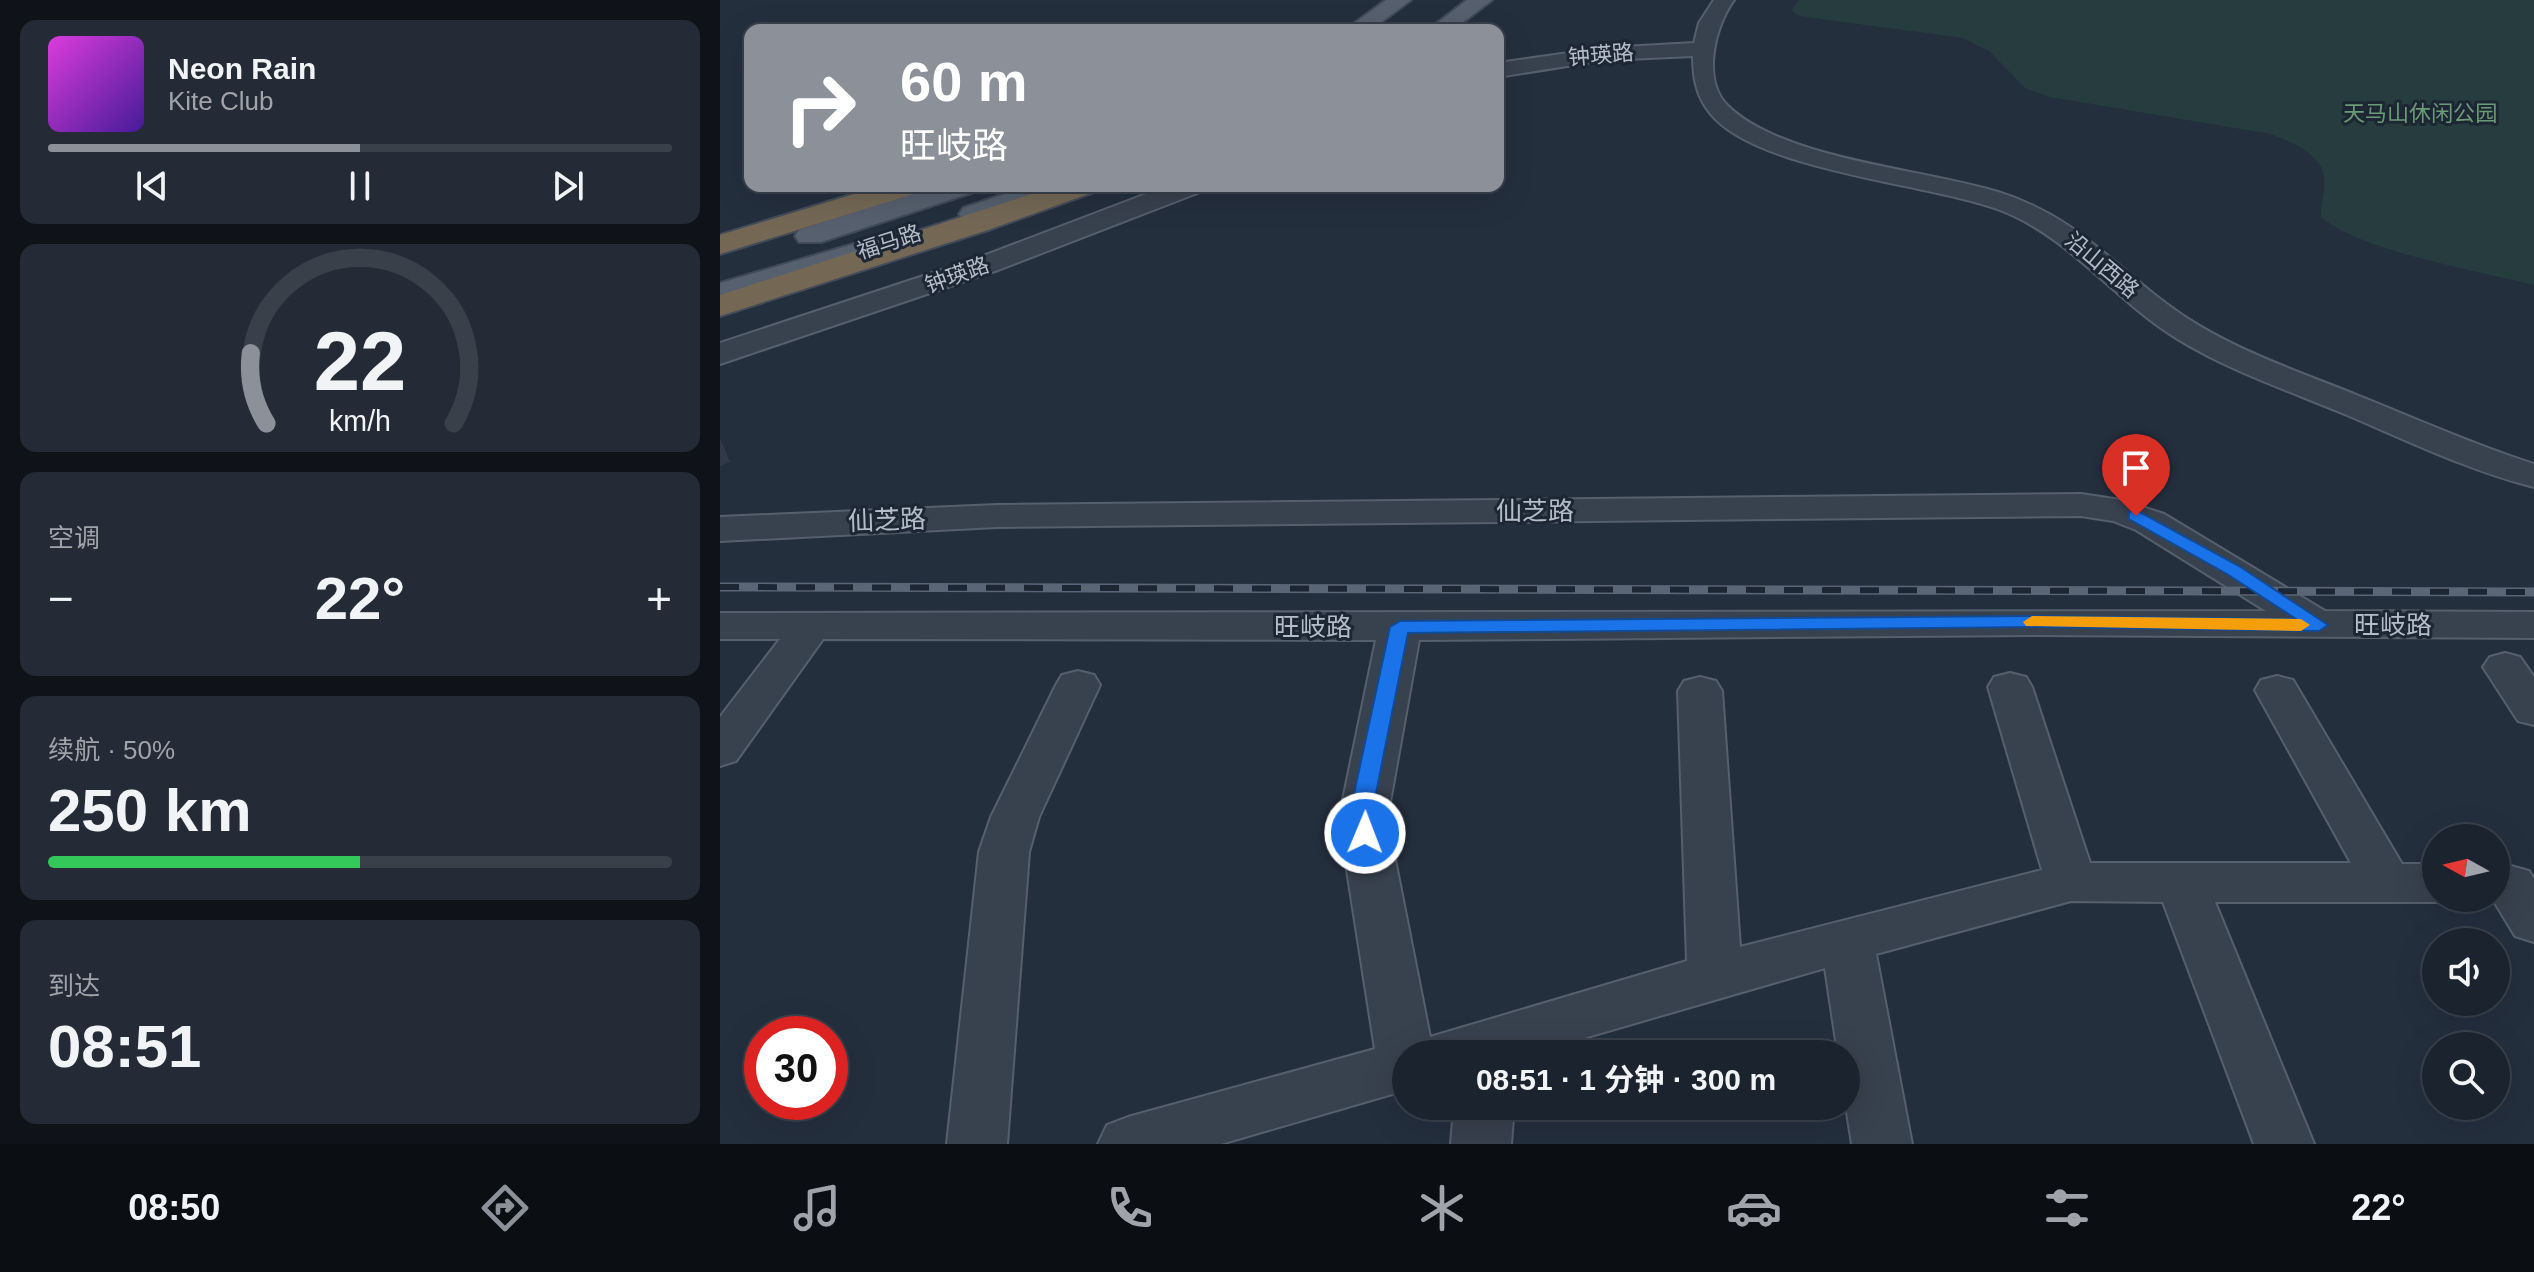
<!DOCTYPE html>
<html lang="zh">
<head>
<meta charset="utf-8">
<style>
	:root { --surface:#1b232e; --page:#242b36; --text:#f1f3f6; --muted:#a0a4aa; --line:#39404a; --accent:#8c9099 }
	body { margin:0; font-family:Helvetica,"Noto Sans SC",sans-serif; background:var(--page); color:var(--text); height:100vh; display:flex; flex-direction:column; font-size:30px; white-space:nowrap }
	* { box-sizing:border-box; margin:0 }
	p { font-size:26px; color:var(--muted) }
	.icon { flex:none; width:44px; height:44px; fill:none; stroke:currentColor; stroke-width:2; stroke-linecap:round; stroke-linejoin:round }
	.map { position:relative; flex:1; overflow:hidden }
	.drawer { display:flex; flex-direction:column; gap:20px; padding:20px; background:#0f1319; width:720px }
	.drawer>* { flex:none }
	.hud { position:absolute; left:24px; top:24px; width:760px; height:168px; border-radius:16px; box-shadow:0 8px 32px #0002,0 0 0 2px var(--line); background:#8c9099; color:#fff; overflow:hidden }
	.needle { width:52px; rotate:278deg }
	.tools { position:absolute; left:1702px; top:824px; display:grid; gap:16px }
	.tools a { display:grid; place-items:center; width:88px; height:88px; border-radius:50%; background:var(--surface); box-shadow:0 8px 32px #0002,0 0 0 2px var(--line); font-size:40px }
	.speed { position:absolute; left:24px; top:1016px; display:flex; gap:16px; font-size:40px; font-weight:700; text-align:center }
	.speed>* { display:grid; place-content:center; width:104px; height:104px; border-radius:50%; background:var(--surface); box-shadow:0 8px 32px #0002,0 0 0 2px var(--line); line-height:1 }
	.speed .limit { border:12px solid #d22; background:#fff; color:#111 }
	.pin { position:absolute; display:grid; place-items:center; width:68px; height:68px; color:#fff; margin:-82px -34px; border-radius:50% 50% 50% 0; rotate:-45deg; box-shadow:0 0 8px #0007 }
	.pin .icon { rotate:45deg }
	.me { position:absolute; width:88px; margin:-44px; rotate:1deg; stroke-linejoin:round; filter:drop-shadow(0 0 6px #0008) }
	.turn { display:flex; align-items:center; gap:28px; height:168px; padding:0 24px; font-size:36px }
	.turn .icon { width:104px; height:104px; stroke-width:2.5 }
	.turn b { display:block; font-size:56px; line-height:68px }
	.big { font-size:60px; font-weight:700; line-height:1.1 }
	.drawer .tile { flex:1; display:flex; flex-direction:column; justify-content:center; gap:12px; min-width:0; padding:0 28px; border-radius:16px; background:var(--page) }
	.drawer .dial { align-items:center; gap:0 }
	.dial svg { height:208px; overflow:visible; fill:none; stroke:var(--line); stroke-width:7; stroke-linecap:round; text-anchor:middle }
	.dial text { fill:var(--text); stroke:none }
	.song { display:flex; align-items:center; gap:24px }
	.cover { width:96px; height:96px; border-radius:12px; background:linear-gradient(135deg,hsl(300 70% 55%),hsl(260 70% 35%)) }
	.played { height:8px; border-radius:4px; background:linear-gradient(90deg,var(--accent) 50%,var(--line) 50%) }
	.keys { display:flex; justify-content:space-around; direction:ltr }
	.heat { display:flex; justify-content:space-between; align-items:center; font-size:44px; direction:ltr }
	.charge { height:12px; border-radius:6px; background:linear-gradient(90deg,#34c759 50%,var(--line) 0) }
	.trip { position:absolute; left:672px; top:1040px; width:468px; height:80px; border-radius:40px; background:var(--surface); box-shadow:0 8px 32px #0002,0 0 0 2px var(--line); font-weight:700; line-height:80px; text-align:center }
	.tab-bar { display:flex; height:128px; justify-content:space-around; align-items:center; background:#0b0e12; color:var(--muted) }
	.tab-bar .icon { width:56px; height:56px }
	.tab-bar .selected { color:var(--accent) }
	.tab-bar b { font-size:36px; color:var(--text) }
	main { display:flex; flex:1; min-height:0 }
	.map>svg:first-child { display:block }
	.green { fill:#263c3f }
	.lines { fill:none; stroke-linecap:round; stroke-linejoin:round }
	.minor-casing { stroke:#565f6c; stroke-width:4 }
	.major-casing { stroke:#414a57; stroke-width:4 }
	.highway-casing { stroke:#434c59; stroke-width:4 }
	.minor { fill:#38414e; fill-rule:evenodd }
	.major { fill:#56606e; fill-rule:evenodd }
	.highway { fill:#746855; fill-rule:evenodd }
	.rail-casing { stroke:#5a6575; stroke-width:9 }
	.rail { stroke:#1d2633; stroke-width:6; stroke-dasharray:19; stroke-linecap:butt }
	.shaded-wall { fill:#303945 }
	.route { fill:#1a73e8; stroke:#114b97; stroke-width:2 }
	.slow { fill:#f59e0b }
	.labels { text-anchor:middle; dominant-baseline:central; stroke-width:6; stroke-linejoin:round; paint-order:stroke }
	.far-street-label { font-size:22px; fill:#b4bcc9; stroke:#1d2633 }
	.far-park-label { font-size:22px; fill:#6b9a76; stroke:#1d2633 }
	.street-label { font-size:26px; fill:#b4bcc9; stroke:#1d2633 }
</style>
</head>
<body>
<main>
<section class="drawer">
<div class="tile">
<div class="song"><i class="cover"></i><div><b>Neon Rain</b><p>Kite Club</p></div></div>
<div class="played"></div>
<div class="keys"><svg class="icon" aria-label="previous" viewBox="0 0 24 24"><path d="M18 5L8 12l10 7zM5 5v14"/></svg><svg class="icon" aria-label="pause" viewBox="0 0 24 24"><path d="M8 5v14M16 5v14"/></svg><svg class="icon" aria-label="next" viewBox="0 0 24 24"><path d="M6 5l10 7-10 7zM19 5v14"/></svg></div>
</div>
<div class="tile dial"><svg viewBox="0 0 100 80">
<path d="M14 69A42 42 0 1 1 86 69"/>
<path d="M14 69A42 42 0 0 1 8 42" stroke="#8c9099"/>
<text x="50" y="56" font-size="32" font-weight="700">22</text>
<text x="50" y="72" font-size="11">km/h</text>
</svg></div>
<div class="tile"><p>空调</p>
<div class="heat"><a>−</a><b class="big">22°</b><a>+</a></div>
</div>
<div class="tile"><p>续航 · 50%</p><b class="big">250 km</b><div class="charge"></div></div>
<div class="tile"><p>到达</p><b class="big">08:51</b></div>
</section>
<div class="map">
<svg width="1814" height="1144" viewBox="0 0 1814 1144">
	<rect width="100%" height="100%" fill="#242f3e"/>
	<!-- green -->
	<path class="green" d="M1079 0H1814V285C1760 271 1639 251 1601 217 1600 203 1606 191 1604 178 1602 153 1570 142 1551 134L1330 97 1305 88 1269 51 1243 38 1079 16 1072 10Z"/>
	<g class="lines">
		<defs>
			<path id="minor" d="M994 0H1014C995 26 981 80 1008 106 1064 160 1204 169 1278 192 1368 220 1403 280 1478 325 1528 355 1585 374 1639 396 1697 419 1754 445 1814 464V487C1750 471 1688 441 1627 415 1570 391 1509 371 1456 338 1393 299 1350 237 1280 210 1208 183 1036 171 990 113 976 96 973 77 973 56L885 60 778 77V63L885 48 974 43 979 23Z
				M447 186H484L480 192 278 270 0 364V343L258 258Z
				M1361 494 1401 500 1444 514 1605 611 1814 612V638L1313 635 699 640 667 819 710 1037 967 961 958 691 964 681 980 677 996 681 1002 691 1020 947 1322 870 1268 687 1274 677 1290 673 1306 677 1312 687 1370 863H1631L1535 690 1541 680 1557 676 1573 680 1682 864H1716V898H1730L1716 902H1495L1594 1144H1534L1443 902 1351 901 1156 954 1192 1144H1132L1126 1106V1054H1118L1105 968 809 1054H686V1090L501 1144H378L387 1125 408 1117 655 1049 619 819 656 640 103 639 16 761 0 766V717L60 639H0V613L1546 611 1416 530 1393 521 1361 516 277 527 0 541V517L277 505Z
				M1785 653 1800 657 1814 677V725L1798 721 1763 667 1770 657Z
				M358 671 374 675 380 685 319 817 309 852 287 1144H227L259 852 271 817 336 685 342 675Z
				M1791 866 1809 871 1814 879V942L1795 936 1772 898H1776V870Z
				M734 1106H794L791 1144H731Z"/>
			<path id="major" d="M666 0H691L651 30H625Z
				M747 0H772L733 30H708Z
				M215 186H258L254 192 101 242H79L75 236 79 230Z
				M308 186H350L346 192 265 220H243L239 214 243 208Z
				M151 239 162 241 167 248 162 255 0 303V283Z"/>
			<path id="highway" d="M160 186H204L200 192 0 254V235Z
				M337 186H378L374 192 268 230 0 316V295Z"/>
		</defs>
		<!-- minor casing -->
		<use href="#minor" class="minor-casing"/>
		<!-- major casing -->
		<use href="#major" class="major-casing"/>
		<!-- highway casing -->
		<use href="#highway" class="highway-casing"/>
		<!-- minor -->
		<use href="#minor" class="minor"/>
		<!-- major -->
		<use href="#major" class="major"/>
		<!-- highway -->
		<use href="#highway" class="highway"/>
		<defs>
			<path id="rail" d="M0 587 1814 592"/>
		</defs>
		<!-- rail casing -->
		<use href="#rail" class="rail-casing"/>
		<!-- rail -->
		<use href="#rail" class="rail"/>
	</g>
	<!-- shaded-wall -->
	<path class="shaded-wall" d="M0 438 10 462 0 466Z"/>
	<!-- route -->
	<path class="route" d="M1416 510 1519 566 1608 625 1599 631 1313 627 688 633 654 803 656 833 645 841 633 833 632 803 670 627 680 621 1313 616 1576 619 1507 574 1409 519V512Z"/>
	<!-- slow -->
	<path class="slow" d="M1312 616 1581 619 1590 625 1581 631 1306 626 1303 622Z"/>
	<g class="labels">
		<!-- far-street labels -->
		<g class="far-street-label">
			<text transform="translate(881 55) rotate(-5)">钟瑛路</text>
			<text transform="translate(169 242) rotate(-18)">福马路</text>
			<text transform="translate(1382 265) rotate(40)">沿山西路</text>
			<text transform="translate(237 275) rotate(-20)">钟瑛路</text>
		</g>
		<!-- far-park labels -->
		<g class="far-park-label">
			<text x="1700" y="113">天马山休闲公园</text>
		</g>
		<!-- street labels -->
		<g class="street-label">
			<text x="815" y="511">仙芝路</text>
			<text transform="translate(167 520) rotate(-2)">仙芝路</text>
			<text x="1673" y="625">旺岐路</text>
			<text x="593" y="627">旺岐路</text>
		</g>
	</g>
</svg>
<div class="tools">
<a><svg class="needle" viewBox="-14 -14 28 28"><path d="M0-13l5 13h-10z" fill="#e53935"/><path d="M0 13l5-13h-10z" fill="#a0a4aa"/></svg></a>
<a><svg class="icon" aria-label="sound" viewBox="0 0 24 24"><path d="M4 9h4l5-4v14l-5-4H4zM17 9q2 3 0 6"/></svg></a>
<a><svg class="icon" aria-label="search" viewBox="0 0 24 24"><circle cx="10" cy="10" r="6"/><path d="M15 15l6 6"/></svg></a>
</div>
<div class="speed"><div class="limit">30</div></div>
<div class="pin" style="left:1416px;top:516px;background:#d93025"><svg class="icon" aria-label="arrive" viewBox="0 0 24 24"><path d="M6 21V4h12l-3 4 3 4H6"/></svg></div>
<svg class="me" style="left:645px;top:833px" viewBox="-20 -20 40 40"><circle r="17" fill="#1a73e8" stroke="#fff" stroke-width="3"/><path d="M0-11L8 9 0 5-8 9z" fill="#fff"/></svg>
<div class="trip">08:51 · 1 分钟 · 300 m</div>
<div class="hud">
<div class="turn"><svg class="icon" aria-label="right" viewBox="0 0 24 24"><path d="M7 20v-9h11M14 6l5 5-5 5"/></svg><div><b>60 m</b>旺岐路</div></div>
</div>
</div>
</main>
<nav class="tab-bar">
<b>08:50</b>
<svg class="icon selected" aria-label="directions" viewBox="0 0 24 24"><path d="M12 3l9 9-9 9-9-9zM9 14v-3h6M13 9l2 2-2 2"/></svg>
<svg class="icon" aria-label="music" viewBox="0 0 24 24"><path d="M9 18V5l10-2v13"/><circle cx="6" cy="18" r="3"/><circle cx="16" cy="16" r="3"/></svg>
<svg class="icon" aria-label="phone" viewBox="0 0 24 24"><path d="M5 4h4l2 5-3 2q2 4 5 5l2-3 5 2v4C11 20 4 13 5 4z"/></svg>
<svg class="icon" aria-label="climate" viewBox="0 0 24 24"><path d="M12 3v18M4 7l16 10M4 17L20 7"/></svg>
<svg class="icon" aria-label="car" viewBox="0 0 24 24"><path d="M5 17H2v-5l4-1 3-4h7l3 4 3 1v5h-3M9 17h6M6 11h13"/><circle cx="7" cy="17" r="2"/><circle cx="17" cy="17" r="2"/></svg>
<svg class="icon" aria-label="filters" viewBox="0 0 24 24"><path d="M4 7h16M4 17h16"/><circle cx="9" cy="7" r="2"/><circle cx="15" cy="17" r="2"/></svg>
<b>22°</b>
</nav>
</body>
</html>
